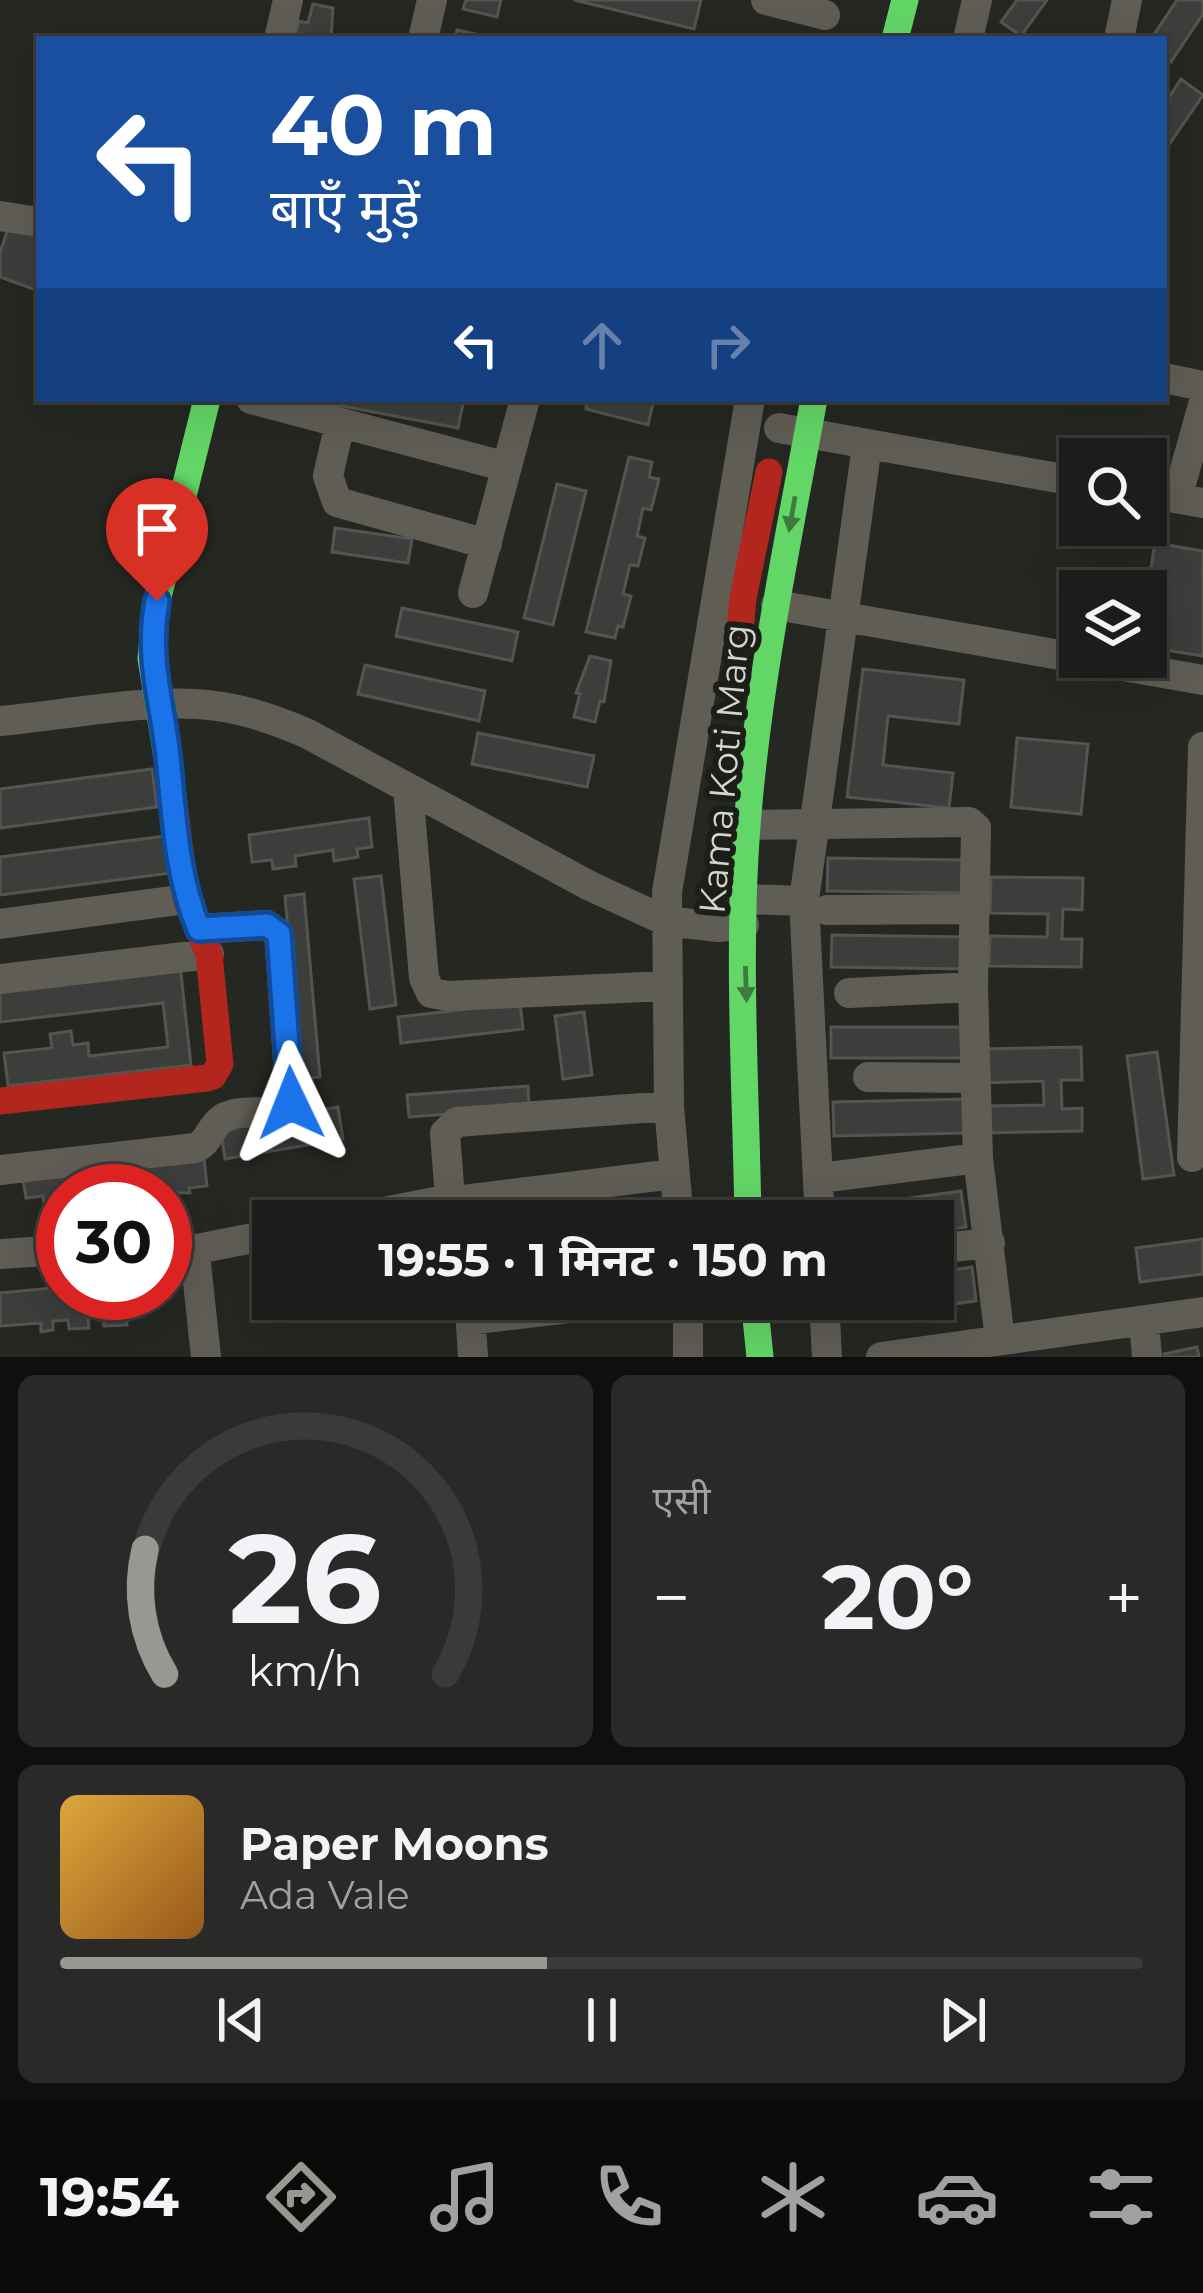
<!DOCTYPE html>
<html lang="hi">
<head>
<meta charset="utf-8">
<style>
	:root { --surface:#1c1d1a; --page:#292a27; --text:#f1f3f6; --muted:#a0a2a2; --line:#3a3b39; --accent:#969893 }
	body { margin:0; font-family:Montserrat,"Noto Sans Devanagari",sans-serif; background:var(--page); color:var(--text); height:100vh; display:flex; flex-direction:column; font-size:45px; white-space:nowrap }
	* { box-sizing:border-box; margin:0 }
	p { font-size:39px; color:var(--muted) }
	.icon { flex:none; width:66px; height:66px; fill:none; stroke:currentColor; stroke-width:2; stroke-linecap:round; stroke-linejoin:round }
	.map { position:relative; height:1357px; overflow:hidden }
	.panel { display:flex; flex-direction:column; gap:18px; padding:18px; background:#0f100e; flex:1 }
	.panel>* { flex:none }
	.guide { position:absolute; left:36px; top:36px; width:1131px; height:366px; border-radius:0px; box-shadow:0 12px 48px #0002,0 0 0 3px var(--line); background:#1a4fa0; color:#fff; overflow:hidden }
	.buttons { position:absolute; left:1059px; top:438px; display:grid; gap:24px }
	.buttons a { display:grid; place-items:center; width:108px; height:108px; border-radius:0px; background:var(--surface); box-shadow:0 12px 48px #0002,0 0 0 3px var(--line); font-size:60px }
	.speed { position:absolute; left:36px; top:1164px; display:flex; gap:24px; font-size:60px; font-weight:700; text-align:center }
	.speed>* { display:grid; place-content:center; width:156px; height:156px; border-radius:50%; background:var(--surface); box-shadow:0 12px 48px #0002,0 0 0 3px var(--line); line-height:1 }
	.speed .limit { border:18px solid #d22; background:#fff; color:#111 }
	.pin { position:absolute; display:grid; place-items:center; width:102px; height:102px; color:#fff; margin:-123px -51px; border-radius:50% 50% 50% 0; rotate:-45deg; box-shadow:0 0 12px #0007 }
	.pin .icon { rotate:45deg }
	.me { position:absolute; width:132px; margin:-66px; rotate:358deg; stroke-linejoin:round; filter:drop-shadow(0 0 9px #0008) }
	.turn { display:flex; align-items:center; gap:42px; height:252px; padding:0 36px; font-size:54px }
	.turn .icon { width:156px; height:156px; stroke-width:2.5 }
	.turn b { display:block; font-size:84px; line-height:102px }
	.lanes { display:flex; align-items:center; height:114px; padding:0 36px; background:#0003; justify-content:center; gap:60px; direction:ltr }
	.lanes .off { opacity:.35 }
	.big { font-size:90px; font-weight:700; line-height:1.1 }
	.panel .tile { flex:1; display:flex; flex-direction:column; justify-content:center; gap:18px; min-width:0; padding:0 42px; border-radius:18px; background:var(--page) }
	.panel .dial { align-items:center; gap:0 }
	.dial svg { height:312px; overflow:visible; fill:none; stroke:var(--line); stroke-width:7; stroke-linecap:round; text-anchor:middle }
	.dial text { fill:var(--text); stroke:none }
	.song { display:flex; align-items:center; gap:36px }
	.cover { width:144px; height:144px; border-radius:18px; background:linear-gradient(135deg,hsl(40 70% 55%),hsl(30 70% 35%)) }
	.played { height:12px; border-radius:6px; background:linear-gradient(90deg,var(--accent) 45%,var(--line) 45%) }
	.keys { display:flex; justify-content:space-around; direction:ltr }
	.heat { display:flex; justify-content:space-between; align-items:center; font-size:66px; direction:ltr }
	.panel .tiles { flex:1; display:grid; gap:18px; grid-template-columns:1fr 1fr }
	.tile:last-child { grid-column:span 2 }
	.trip { position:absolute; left:252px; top:1200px; width:702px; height:120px; border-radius:0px; background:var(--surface); box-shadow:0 12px 48px #0002,0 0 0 3px var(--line); font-weight:700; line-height:120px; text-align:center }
	.menu { display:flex; height:192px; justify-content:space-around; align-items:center; background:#0b0c0a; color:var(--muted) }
	.menu .icon { width:84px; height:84px }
	.menu .current { color:var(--accent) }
	.menu b { font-size:54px; color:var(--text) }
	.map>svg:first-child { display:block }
	.building { fill:#3b3e3a; stroke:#535551; stroke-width:3 }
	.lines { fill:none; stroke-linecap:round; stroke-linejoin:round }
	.street { stroke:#5f5d54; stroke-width:30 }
	.fast { stroke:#63d668; stroke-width:27 }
	.jam { stroke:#b3261e; stroke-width:27 }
	.oneway { fill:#407a40 }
	.route-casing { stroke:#114b97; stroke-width:30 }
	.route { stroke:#1a73e8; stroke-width:21 }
	.labels { text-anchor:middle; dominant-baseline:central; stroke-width:12; stroke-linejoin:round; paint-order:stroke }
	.street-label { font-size:36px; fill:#d3d5d0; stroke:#1c1f17 }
</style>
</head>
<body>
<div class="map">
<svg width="1203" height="1357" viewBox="0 0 1203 1357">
	<rect width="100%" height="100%" fill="#252722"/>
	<!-- building -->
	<path class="building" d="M466 0H501L497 17 463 9Z
		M574 0H701L694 29Z
		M1017 0H1047L1021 36 1001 22Z
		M1177 0H1203V14L1171 62 1164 57V39H1151Z
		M313 4 333 8 331 39H294L299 21 308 23Z
		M457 30 494 38V39H455Z
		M1181 79 1203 95 1164 152V105Z
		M9 226 39 236 36 290 0 277V252Z
		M305 399H464L458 428Z
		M588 399H654L648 425 586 409Z
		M629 457 652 462 649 477 659 479 651 510 643 508 637 536 645 538 638 566 630 565 623 594 631 596 623 627 618 626 615 638 586 632Z
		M557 484 586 491 553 625 524 618Z
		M335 528 412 539 408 563 332 552Z
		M1155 543 1203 551V656L1146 647V598Z
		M402 608 518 632 512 661 396 636Z
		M590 656 611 661 604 702 600 701 595 722 574 717 580 694 576 693Z
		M365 665 485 691 479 721 358 694Z
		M863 669 964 680 959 724 888 716 883 765 953 773 949 808 847 797Z
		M478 733 594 756 587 787 472 764Z
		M1017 738 1088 744 1081 814 1011 807Z
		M152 769 157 807 0 828V789Z
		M369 818 372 847 357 849 358 857 334 861 333 850 295 856 296 866 273 869 272 860 252 862 249 835Z
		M166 836 171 873 0 895V857Z
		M828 858 964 860V893L827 891Z
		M381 876 396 1005 370 1009 354 879Z
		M991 877 1083 878 1082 910 1063 909 1062 939H1082L1081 967 989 966 990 936 1047 937 1048 914 990 913Z
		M304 894 320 1077 301 1079 285 896Z
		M832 935 966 937V969L831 967Z
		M180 965 191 1065 8 1086 4 1053 52 1048 50 1034 71 1031 73 1045 88 1043 89 1056 168 1047 163 1003 0 1022V987Z
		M520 1003 523 1029 401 1043 398 1017Z
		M584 1012 592 1075 563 1079 555 1016Z
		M831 1027H967V1058H831Z
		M1081 1047 1082 1080H1061L1062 1109 1082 1108V1131L985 1133 984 1106 1044 1105 1043 1081 984 1083V1049Z
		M1157 1052 1174 1175 1143 1179 1127 1056Z
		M528 1086 529 1108 409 1117 407 1095Z
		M967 1099V1133L834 1136 833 1102Z
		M338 1107 343 1139 225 1159 220 1127Z
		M204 1158 207 1186 189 1188 190 1193 63 1191V1209L45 1211 43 1196 26 1198 23 1180Z
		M961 1191 966 1227 933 1231V1221H833L831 1209Z
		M609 1207 610 1221H587L586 1210Z
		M1203 1239V1274L1140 1282 1136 1248Z
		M972 1267 976 1301 845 1319 842 1299H933V1273Z
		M63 1287V1293H146L147 1307 125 1309 127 1325 104 1326 103 1316 88 1317 89 1328 69 1329 68 1320 53 1321V1330L41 1332V1323L0 1326V1293Z
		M1197 1347 1199 1357H1164V1354Z"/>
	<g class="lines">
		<!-- street -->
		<path class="street" d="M766 0 825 15
			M279 39 288 0
			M423 39 432 0
			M968 39 977 0
			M1119 39 1127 0
			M0 216 39 222
			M1164 378 1203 386
			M251 399 507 467
			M340 423 328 476 337 502 487 544
			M779 428 1080 482
			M1146 493 1203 503
			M1177 498 1203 405
			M473 593 525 399
			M776 605 1203 680
			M0 721C67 715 150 697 216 706 248 710 276 720 306 733L590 886 666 921 718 927 744 925
			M408 788 424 978 431 993 448 996 666 986
			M747 825 969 822 976 828 973 987 978 1158 1000 1340
			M744 899 804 901
			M827 910 974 909
			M0 924 186 899
			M0 979 209 954
			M849 993 973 987
			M868 1077 975 1078
			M669 1106 457 1122 445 1133 450 1199 455 1201 674 1174
			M1192 1157 1203 747
			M0 1170 195 1148C210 1142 209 1128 222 1119 243 1106 271 1119 291 1103L279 934 267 925 199 929
			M828 1177 978 1158
			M338 1221 450 1199
			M679 1221 669 1106 667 892 750 399
			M820 1221 804 900 867 445
			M165 1243H183L195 1254 206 1357
			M933 1249 990 1243
			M192 1250 273 1234
			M0 1254 63 1250
			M688 1299V1357
			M824 1299 827 1357
			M1144 1322 1147 1357
			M473 1357 471 1326 477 1319 644 1299
			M881 1357 1203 1312"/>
		<!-- fast -->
		<path class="fast" d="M895 39 905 0
			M172 788 151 658 157 601 207 399
			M748 1221C746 1090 737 956 747 826 758 683 788 540 814 399
			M754 1299 760 1357"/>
		<!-- jam -->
		<path class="jam" d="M735 685 743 598 769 472
			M0 1101 207 1078 213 1076 220 1064 209 954 186 899 172 788"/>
	</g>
	<!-- one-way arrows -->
	<defs><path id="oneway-solid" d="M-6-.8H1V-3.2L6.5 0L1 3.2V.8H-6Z" transform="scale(3)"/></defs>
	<g class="oneway">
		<use href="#oneway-solid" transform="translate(792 514) rotate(100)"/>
		<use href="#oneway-solid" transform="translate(746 984) rotate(88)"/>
	</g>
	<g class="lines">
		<defs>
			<path id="route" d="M157 601C147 656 160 694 167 748 174 808 175 873 199 929L267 925 279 934 291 1103"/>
		</defs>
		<!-- route casing -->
		<use href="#route" class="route-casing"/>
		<!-- route -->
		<use href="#route" class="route"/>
	</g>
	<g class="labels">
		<!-- street labels -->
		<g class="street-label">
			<text transform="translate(724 769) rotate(-85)">Kama Koti Marg</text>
		</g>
	</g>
</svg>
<div class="buttons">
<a><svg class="icon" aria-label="search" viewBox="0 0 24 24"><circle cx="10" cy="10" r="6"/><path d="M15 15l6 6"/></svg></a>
<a><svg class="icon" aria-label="layers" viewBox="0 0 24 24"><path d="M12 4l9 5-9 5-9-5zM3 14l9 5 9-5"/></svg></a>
</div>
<div class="speed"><div class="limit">30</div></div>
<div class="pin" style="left:157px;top:601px;background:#d93025"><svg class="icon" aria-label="arrive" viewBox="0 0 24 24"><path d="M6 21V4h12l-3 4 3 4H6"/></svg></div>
<svg class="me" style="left:291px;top:1103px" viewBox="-20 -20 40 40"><path d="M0-17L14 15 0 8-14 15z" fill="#1a73e8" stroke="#fff" stroke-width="4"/></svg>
<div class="trip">19:55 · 1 मिनट · 150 m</div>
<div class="guide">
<div class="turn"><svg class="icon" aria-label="left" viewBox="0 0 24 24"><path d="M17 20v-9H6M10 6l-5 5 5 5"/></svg><div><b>40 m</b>बाएँ मुड़ें</div></div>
<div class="lanes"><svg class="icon" aria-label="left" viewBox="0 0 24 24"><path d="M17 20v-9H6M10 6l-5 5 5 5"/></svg><svg class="icon off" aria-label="ahead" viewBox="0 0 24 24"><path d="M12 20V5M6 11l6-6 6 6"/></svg><svg class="icon off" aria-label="right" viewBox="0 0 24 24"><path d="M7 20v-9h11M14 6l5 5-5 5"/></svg></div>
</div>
</div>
<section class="panel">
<div class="tiles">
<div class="tile dial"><svg viewBox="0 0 100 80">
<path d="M14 69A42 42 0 1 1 86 69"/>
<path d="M14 69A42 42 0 0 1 9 37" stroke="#969893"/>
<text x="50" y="56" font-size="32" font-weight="700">26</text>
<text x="50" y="72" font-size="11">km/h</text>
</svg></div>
<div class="tile"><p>एसी</p>
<div class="heat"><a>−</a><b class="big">20°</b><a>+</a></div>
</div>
<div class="tile">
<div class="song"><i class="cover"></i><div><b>Paper Moons</b><p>Ada Vale</p></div></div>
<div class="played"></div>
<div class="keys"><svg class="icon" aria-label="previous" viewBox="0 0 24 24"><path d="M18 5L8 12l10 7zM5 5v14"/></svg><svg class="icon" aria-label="pause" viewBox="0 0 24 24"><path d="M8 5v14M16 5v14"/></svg><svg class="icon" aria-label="next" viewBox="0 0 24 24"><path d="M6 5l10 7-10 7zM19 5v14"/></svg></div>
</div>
</div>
</section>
<nav class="menu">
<b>19:54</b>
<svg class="icon current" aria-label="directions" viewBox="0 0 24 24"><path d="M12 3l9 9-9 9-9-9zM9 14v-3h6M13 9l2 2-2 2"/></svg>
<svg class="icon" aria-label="music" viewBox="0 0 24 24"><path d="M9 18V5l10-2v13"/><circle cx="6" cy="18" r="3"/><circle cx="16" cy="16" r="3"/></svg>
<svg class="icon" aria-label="phone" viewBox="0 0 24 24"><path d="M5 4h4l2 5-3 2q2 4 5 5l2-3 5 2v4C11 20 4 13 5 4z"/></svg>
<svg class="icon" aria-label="climate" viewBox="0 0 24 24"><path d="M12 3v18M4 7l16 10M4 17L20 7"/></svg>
<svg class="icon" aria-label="car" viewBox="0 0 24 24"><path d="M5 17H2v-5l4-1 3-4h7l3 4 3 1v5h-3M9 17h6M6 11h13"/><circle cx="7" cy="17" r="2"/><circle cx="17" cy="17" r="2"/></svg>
<svg class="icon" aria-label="filters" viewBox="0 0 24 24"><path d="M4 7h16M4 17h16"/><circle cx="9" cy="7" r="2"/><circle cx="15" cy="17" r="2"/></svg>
</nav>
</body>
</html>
